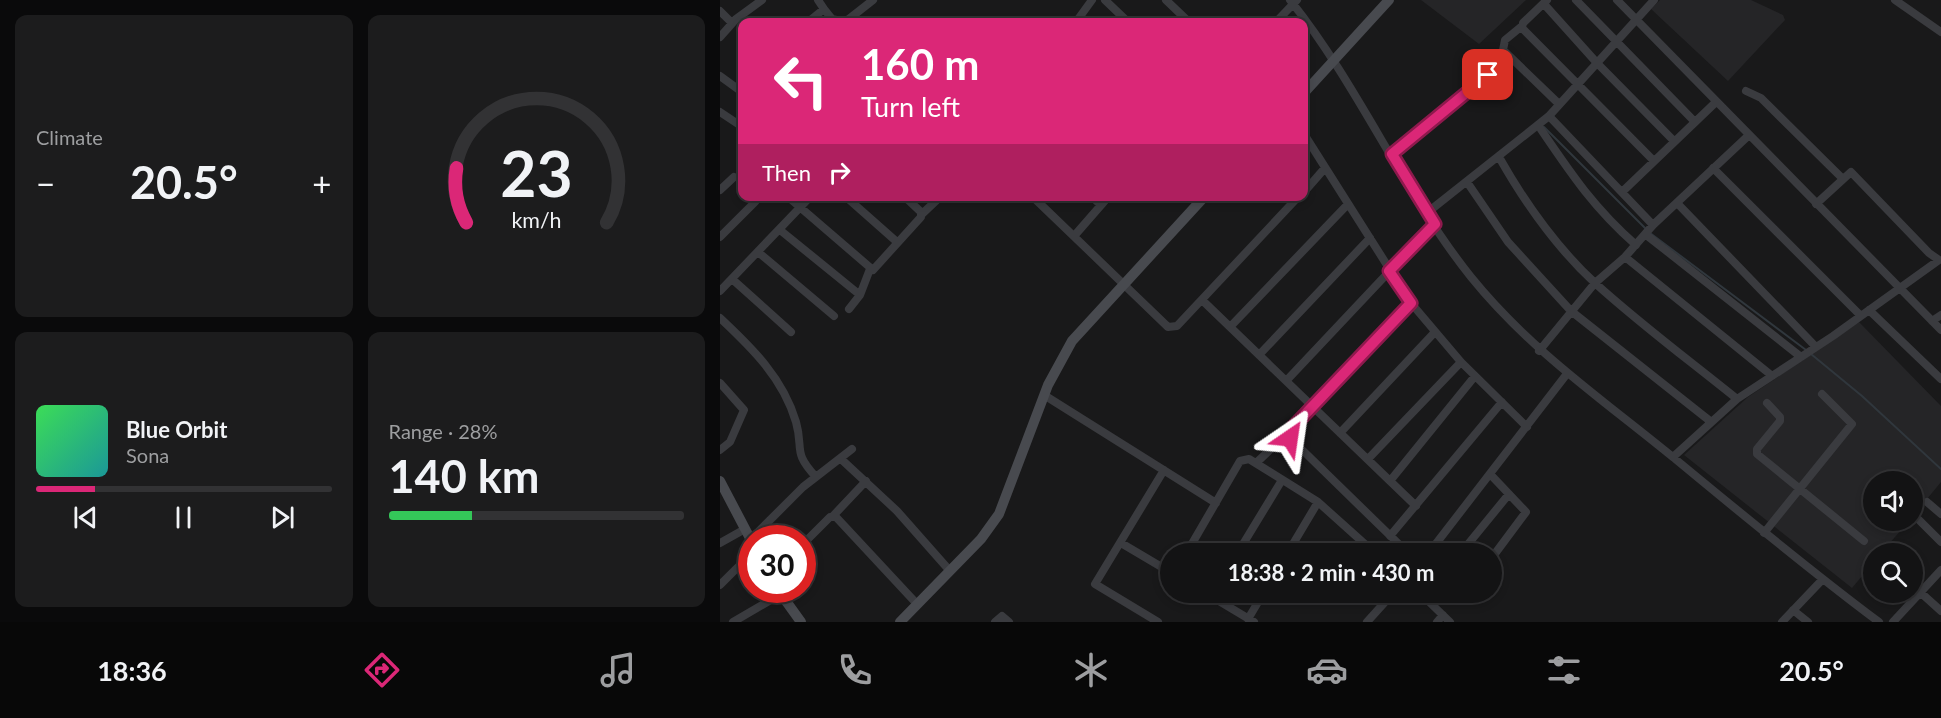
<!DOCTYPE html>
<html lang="en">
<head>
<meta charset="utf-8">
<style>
	:root { --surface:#131314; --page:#1c1c1d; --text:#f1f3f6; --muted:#9d9ea0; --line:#323234; --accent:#db2777 }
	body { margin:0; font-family:Lato,sans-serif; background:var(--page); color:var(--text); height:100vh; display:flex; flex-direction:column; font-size:22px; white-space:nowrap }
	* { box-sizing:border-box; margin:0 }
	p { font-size:20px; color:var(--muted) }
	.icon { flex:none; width:33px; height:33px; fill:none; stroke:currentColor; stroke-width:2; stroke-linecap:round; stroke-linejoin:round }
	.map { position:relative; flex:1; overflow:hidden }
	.details { display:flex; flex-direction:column; gap:15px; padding:15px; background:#0a0a0b; width:720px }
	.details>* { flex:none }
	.top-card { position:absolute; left:18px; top:18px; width:570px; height:183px; border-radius:12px; box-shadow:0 3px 9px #0003,0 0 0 2px var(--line); background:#db2777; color:#fff; overflow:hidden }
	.tools { position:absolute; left:1143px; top:471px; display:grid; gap:12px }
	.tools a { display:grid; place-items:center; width:60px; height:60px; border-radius:50%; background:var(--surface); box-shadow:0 3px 9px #0003,0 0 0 2px var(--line); font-size:30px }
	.speed { position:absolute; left:18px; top:525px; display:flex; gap:12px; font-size:30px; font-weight:700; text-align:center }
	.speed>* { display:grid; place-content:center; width:78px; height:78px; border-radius:50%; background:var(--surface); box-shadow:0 3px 9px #0003,0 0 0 2px var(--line); line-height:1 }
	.speed .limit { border:9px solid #d22; background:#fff; color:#111 }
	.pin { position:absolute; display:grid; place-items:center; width:51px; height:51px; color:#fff; margin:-26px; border-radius:12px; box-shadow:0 3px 9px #0006 }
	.me { position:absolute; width:66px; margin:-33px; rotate:32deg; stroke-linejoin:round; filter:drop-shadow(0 0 4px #0008) }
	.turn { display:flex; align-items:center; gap:21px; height:126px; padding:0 24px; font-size:27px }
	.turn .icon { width:78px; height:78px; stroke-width:2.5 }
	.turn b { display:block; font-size:42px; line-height:51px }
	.then { display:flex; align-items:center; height:57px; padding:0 24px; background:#0003; gap:12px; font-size:22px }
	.big { font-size:45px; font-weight:700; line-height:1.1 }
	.details .widget { flex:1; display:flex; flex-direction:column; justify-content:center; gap:9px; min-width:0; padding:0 21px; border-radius:12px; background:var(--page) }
	.details .dial { align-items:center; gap:0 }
	.dial svg { height:156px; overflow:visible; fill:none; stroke:var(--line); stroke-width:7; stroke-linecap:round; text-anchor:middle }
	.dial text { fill:var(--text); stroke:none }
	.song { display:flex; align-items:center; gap:18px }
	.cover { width:72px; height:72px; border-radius:9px; background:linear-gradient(135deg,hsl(130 70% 55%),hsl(180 70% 35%)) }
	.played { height:6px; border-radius:3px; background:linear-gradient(90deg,var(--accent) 20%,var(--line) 20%) }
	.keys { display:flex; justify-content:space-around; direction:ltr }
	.heat { display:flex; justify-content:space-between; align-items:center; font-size:33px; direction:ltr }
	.charge { height:9px; border-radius:4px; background:linear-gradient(90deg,#34c759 28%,var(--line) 0) }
	.details .tiles { flex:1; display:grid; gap:15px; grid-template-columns:repeat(2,1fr) }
	.trip { position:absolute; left:440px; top:543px; width:342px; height:60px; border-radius:30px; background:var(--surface); box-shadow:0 3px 9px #0003,0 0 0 2px var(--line); font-weight:700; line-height:60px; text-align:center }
	.tabs { display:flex; height:96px; justify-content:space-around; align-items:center; background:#080808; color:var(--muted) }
	.tabs .icon { width:42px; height:42px }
	.tabs .current { color:var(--accent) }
	.tabs b { font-size:27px; color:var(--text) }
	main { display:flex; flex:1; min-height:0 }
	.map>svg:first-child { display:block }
	.built { fill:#252527 }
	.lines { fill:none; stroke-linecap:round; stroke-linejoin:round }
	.stream { stroke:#30373d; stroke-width:2 }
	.street { stroke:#3a3b3f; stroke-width:8 }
	.secondary { stroke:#484a4f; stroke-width:10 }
	.route-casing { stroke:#8e194d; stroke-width:15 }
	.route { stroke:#db2777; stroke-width:10 }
</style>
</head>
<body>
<main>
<section class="details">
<div class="tiles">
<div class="widget"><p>Climate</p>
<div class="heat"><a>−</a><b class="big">20.5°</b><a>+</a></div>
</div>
<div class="widget dial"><svg viewBox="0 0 100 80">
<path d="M14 69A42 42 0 1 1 86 69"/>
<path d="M14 69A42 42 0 0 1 9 41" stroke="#db2777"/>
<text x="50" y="56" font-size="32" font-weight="700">23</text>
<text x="50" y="72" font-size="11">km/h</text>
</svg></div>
<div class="widget">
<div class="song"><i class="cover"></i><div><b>Blue Orbit</b><p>Sona</p></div></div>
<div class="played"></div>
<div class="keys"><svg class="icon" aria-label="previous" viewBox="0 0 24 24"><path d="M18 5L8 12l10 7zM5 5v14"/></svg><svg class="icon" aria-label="pause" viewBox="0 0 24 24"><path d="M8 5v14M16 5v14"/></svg><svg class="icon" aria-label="next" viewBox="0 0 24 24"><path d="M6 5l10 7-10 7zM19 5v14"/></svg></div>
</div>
<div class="widget"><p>Range · 28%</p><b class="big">140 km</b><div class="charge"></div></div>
</div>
</section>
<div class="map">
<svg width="1221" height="622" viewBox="0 0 1221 622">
	<rect width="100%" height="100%" fill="#19191a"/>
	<!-- built -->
	<path class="built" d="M701 0H806L759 44Z
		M940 0H1031L1063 15 1065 20 1008 81 931 9Z
		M1139 322 1221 406V482L1193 516 1192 482H1154V520L1189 521 1161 553 1154 554 1153 563 1132 588 964 455 1028 397Z"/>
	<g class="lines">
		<!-- stream -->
		<path class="stream" d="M824 127 926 229
			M930 233 1086 350
			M1091 354 1142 396 1221 469"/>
		<!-- street -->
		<path class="street" d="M98 0 104 9
			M385 0 408 22
			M446 0 469 22
			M570 0C639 86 683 192 751 277 810 350 882 399 954 458 1022 514 1089 570 1159 622
			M827 0 803 23 802 28 934 161
			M856 0 975 122
			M897 0 1221 330
			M1175 0 1221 32
			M824 4 877 63 954 141
			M0 11 12 23
			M88 22 104 9 112 19 125 22 153 0
			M356 22 372 0
			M556 22 577 0
			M802 26 785 40 783 50 839 104
			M0 37 16 19 42 0
			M0 76 22 92
			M1026 91 1041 98 1122 178
			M0 112 18 124
			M829 116 933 225
			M818 125C850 172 872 206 916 245
			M584 134 691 303 741 362 807 427
			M672 155 768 75
			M779 157C805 203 836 247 875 283 920 324 970 361 1017 399
			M993 168 1140 315
			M747 182 788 242 851 311 990 421
			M0 190 14 177
			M584 192 605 168
			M902 192 996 102
			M67 196 153 270 201 217V212L184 196
			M125 196 177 242
			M312 196 448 327 457 326 579 196
			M371 196 381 205
			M957 203 1096 347
			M708 212 829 116 934 0
			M202 214 221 196
			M60 230 140 295
			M925 234 1081 357
			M355 235 389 196
			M0 237 35 202
			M38 252 114 316
			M905 257 1051 375
			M12 279 71 332
			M0 291 91 196
			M482 300 696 506
			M129 309 140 295 150 269
			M1149 310 1221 379
			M0 318C32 348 63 378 76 422 84 450 72 451 96 477
			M1212 321 1221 315
			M510 327 628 204
			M819 351 875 283 905 257 933 225 1028 136
			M539 355 650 238
			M567 380 715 223
			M0 383 24 410 10 442 0 450
			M324 395 496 503
			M1047 403 1060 417V421L1037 449V454L1144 541
			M620 433 714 333
			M953 457 1017 399 1113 336 1219 260 1209 253 1131 172 1096 204
			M121 459 177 511 230 571
			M648 459 741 362
			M536 463 570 431
			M770 474 806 512 771 559
			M670 481 755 376
			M1207 502 1221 514
			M1194 515 1221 542
			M113 516 146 481
			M47 524 60 538
			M1044 533 1132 424 1102 394
			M670 536 782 402
			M32 538 83 487 132 449
			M0 543 25 529
			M401 543 450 572
			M82 545 110 517H116L197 604
			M466 554 520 461 529 459 598 502 656 554
			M517 554 562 480
			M567 554 598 502
			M689 554 570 438 572 428 691 303
			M708 554 846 375
			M740 554 789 494
			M0 585 20 565 32 557
			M484 592 534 622
			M699 592 730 622
			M731 592 738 596 744 592
			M1200 592 1221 611
			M1073 610 1088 622
			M528 619 544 592
			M13 622 61 594
			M275 622 282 616 289 622
			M438 622 375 584 444 470
			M647 622 674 592
			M717 622 723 615
			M1062 622 1102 580
			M1173 622 1221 570"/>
		<!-- secondary -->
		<path class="secondary" d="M584 93 669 0
			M0 481 32 542
			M58 590 81 622
			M180 622 261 539 279 514 328 385 352 341 485 196"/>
	</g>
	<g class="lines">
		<defs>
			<path id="route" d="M570 438 572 428 691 303 669 271 715 224 672 154 768 75"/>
		</defs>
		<!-- route casing -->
		<use href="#route" class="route-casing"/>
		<!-- route -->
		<use href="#route" class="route"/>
	</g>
</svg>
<div class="tools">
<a><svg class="icon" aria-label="sound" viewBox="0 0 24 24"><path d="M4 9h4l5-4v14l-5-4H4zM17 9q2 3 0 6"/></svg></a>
<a><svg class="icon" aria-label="search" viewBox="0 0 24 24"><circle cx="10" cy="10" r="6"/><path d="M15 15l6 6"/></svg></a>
</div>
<div class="speed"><div class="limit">30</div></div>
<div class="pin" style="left:768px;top:75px;background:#d93025"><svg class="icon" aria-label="arrive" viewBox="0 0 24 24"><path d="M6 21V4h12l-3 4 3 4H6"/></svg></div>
<svg class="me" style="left:570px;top:438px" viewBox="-20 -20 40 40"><path d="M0-17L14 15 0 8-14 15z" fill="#db2777" stroke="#fff" stroke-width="4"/></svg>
<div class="trip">18:38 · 2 min · 430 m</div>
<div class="top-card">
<div class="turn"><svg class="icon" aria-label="left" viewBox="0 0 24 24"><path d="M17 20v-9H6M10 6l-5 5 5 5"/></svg><div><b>160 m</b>Turn left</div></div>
<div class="then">Then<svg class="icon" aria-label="right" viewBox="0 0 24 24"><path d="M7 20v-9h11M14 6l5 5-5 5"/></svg></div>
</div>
</div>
</main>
<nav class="tabs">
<b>18:36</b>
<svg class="icon current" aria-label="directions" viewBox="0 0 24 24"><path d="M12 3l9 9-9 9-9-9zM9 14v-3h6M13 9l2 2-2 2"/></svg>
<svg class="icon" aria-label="music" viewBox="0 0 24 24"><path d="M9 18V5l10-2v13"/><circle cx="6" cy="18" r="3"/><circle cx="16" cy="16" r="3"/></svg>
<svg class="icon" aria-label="phone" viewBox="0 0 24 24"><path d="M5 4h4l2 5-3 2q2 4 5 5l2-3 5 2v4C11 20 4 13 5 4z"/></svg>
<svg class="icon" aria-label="climate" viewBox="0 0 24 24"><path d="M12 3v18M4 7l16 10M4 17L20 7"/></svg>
<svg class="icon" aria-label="car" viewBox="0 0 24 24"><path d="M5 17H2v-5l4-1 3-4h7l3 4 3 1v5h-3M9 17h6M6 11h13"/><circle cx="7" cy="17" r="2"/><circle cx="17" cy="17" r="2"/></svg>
<svg class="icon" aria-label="filters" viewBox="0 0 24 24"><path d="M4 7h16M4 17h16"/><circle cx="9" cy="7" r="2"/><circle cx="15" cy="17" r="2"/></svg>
<b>20.5°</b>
</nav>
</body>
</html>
